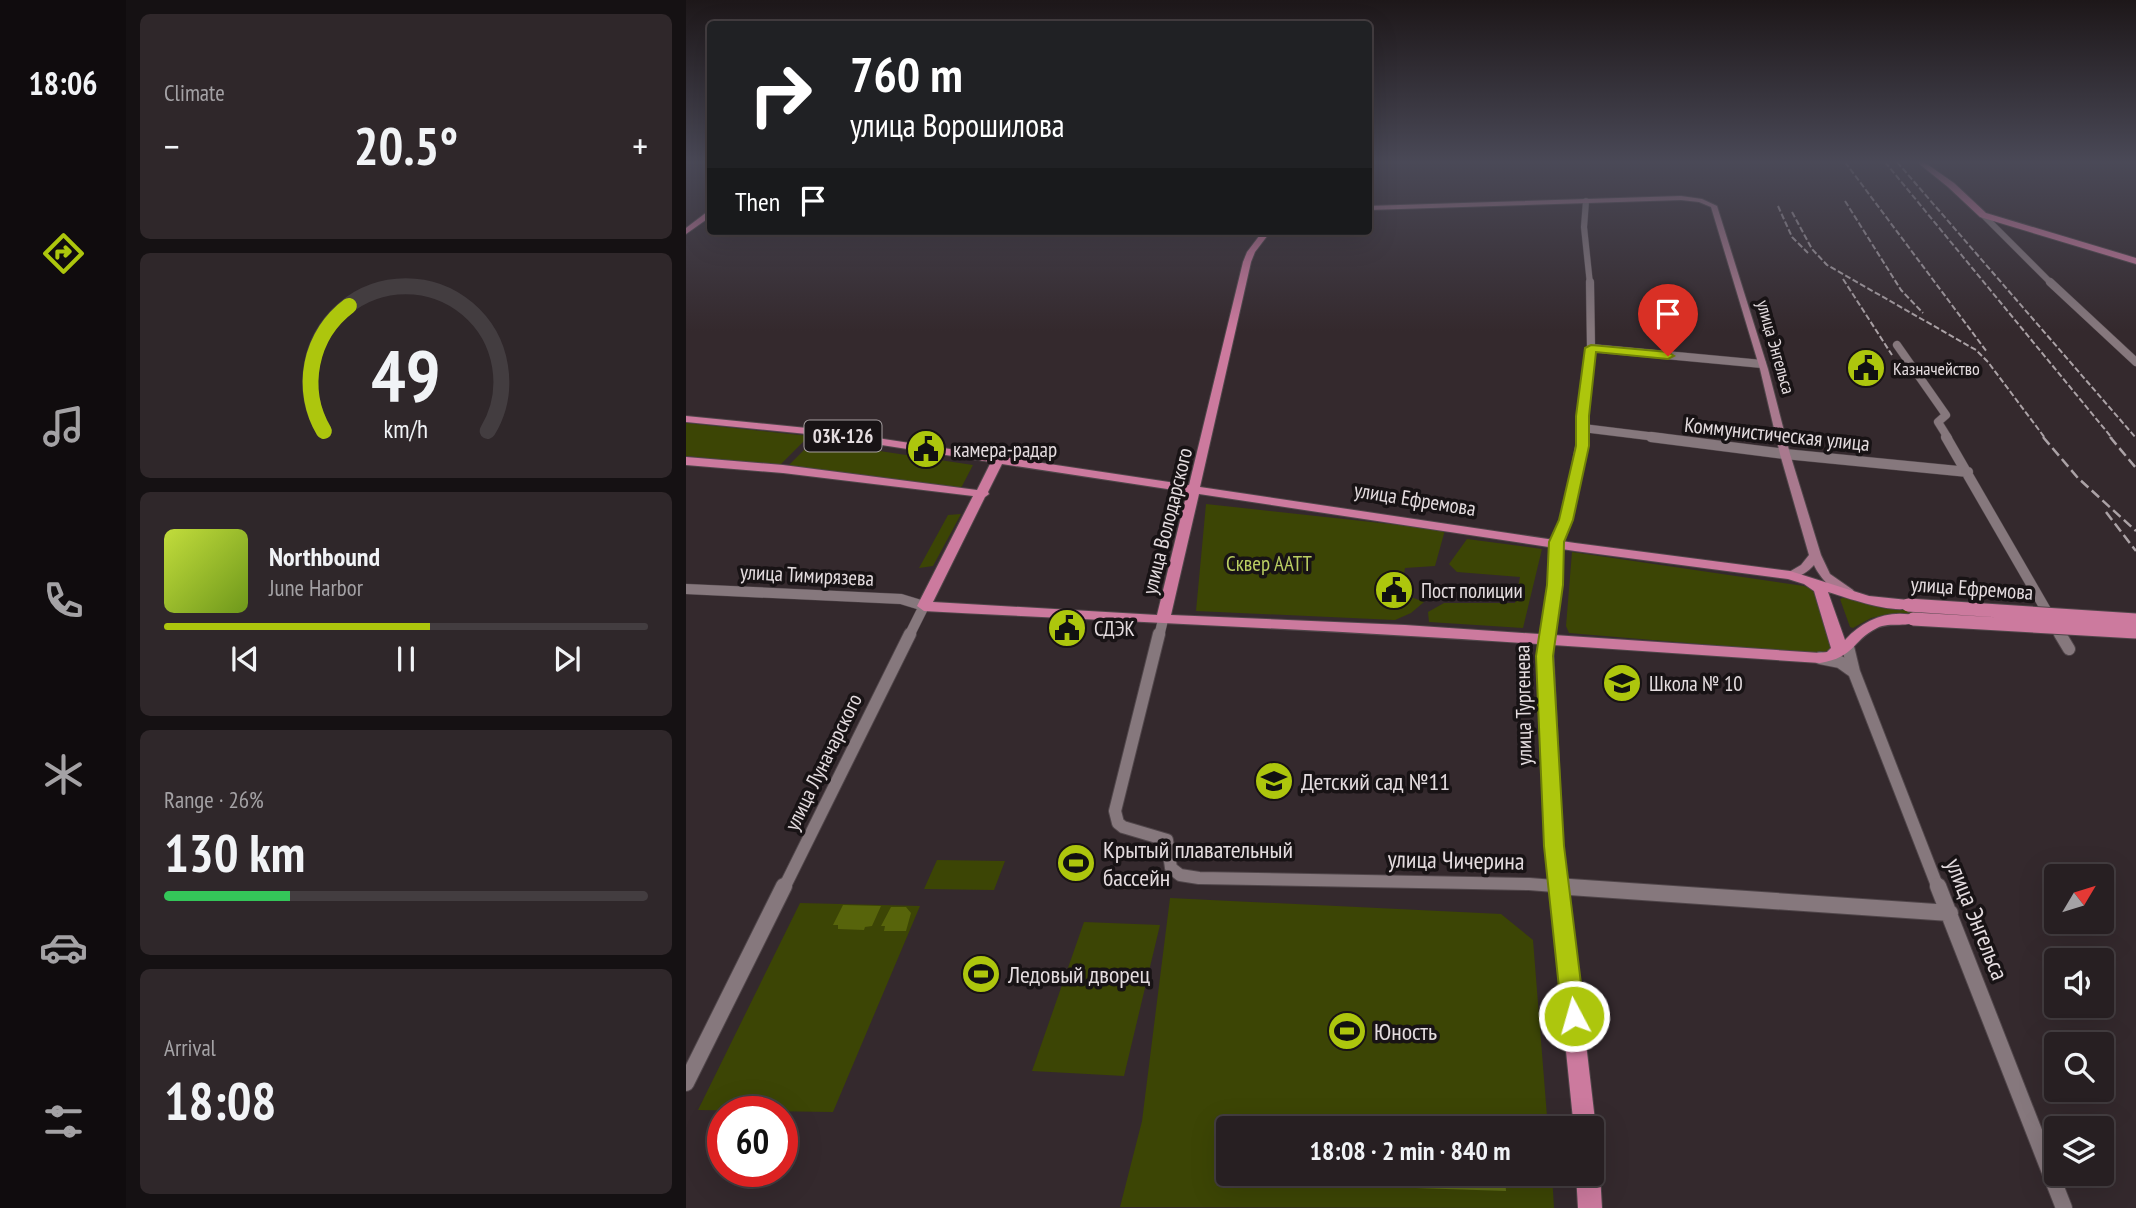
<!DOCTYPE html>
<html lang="en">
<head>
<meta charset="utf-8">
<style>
	:root { --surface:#271f22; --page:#2f272a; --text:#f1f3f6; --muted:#a4a2a5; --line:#433d40; --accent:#adc60d }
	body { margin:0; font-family:"PT Sans Narrow",sans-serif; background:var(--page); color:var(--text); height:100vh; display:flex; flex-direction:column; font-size:26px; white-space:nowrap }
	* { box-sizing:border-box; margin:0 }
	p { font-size:23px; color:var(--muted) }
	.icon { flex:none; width:38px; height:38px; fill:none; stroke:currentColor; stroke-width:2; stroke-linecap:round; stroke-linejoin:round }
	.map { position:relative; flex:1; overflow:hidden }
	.details { display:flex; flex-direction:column; gap:14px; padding:14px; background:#151113; width:560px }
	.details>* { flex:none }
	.top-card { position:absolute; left:21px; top:21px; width:665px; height:214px; border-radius:7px; box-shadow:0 7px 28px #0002,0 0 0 2px var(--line); background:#202124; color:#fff; overflow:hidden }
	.needle { width:46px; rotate:52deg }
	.tools { position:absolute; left:1358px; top:864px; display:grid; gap:14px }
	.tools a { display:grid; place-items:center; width:70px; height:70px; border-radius:7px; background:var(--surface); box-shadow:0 7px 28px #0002,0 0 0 2px var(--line); font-size:35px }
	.speed { position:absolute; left:21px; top:1096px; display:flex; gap:14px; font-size:35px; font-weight:700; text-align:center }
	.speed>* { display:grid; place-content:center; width:91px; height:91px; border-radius:50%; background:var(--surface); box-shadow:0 7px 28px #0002,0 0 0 2px var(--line); line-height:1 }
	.speed .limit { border:10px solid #d22; background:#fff; color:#111 }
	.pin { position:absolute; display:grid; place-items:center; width:60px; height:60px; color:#fff; margin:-72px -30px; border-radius:50% 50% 50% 0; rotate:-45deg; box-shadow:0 0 7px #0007 }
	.pin .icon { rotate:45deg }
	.me { position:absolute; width:77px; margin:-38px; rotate:354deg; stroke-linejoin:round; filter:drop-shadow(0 0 5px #0008) }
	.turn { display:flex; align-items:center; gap:24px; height:147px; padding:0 28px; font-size:32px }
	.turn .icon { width:91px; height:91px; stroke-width:2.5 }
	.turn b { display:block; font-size:49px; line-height:60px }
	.then { display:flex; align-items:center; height:66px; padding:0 28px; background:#0003; gap:14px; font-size:26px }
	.big { font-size:52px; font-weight:600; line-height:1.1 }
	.details .card { flex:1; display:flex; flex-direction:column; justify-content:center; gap:10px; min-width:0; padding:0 24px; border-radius:10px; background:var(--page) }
	.details .dial { align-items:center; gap:0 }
	.dial svg { height:182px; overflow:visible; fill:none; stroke:var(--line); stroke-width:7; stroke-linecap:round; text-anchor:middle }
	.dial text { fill:var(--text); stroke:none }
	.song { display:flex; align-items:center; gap:21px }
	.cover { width:84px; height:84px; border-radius:10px; background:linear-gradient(135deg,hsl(70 70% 55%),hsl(80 70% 35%)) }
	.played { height:7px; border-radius:4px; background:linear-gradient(90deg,var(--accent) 55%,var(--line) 55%) }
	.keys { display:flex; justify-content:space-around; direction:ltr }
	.heat { display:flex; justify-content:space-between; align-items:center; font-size:38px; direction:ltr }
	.charge { height:10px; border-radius:5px; background:linear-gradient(90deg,#34c759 26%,var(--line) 0) }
	.trip { position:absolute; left:530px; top:1116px; width:388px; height:70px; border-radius:7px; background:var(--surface); box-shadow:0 7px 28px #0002,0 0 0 2px var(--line); font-weight:600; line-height:70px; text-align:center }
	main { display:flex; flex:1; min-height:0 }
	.dock { display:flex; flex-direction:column; width:126px; justify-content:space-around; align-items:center; background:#100c0e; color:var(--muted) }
	.dock .icon { width:49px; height:49px }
	.dock .on { color:var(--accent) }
	.dock b { font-size:32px; color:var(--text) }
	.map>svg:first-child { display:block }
	.green { fill:#3c4505 }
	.forest { fill:#57640b }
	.water { fill:#5e6c17 }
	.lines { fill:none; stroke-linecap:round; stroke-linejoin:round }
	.tertiary-far4-casing { stroke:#50464a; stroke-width:7 }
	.tertiary-far3-casing { stroke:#50464a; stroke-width:9 }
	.tertiary-far2-casing { stroke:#50464a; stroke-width:11 }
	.tertiary-far1-casing { stroke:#50464a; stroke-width:14 }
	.tertiary-casing { stroke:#50464a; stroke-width:18 }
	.secondary-casing { stroke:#50464a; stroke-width:2 }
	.primary-casing { stroke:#50464a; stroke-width:2 }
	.tertiary-far4 { stroke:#86787d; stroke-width:6 }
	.tertiary-far3 { stroke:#86787d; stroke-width:8 }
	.tertiary-far2 { stroke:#86787d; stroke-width:10 }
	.tertiary-far1 { stroke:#86787d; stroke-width:12 }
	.tertiary { stroke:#86787d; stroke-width:16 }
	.secondary { fill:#a9798e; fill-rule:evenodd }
	.primary { fill:#cc7a9e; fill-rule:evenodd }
	.rail-far1 { stroke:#aba2a6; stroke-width:2; stroke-dasharray:6 2.5; stroke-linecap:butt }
	.rail { stroke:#aba2a6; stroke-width:2.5; stroke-dasharray:10 4.5; stroke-linecap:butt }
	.primary-bridge-casing { stroke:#50464a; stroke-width:15; stroke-linecap:butt }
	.primary-bridge { stroke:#cc7a9e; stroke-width:13 }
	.route { fill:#adc60d; stroke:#708108; stroke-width:2 }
	.labels { text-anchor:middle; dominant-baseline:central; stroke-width:7; stroke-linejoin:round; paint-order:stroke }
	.far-street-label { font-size:18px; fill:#e4dcdf; stroke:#181315 }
	.far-poi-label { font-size:18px; fill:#e4dcdf; stroke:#181315; text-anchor:start }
	.shield { fill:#181315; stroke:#a7a0a2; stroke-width:2 }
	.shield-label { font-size:19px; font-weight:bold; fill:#e4dcdf }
	.street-label { font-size:21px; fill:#e4dcdf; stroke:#181315 }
	.poi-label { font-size:21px; fill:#e4dcdf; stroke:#181315; text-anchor:start }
	.park-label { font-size:21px; fill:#bbcf63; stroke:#181315 }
	.near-poi-label { font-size:24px; fill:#e4dcdf; stroke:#181315; text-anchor:start }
	.near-street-label { font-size:24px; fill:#e4dcdf; stroke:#181315 }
</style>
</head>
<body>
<main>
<nav class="dock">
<b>18:06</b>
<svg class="icon on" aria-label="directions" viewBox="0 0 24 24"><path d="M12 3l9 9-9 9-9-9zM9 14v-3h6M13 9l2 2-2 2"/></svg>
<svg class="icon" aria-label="music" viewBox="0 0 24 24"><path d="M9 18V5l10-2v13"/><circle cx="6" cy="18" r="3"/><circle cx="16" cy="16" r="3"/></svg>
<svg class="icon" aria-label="phone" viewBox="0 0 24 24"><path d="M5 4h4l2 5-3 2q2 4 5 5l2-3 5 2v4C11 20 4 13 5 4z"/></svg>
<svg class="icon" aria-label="climate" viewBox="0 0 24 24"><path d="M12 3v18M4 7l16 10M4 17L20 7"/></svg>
<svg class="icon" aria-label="car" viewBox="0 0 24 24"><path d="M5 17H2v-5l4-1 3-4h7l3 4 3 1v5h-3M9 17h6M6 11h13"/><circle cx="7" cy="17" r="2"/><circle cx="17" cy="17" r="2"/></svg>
<svg class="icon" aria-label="filters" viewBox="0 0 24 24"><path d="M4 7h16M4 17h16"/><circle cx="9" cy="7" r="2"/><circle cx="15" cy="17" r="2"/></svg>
</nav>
<section class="details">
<div class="card"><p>Climate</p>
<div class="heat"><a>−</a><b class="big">20.5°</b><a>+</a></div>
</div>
<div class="card dial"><svg viewBox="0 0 100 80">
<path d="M14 69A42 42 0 1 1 86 69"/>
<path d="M14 69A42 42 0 0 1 25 14" stroke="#adc60d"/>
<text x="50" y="56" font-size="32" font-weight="700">49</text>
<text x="50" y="72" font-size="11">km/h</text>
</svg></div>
<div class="card">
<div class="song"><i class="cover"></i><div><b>Northbound</b><p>June Harbor</p></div></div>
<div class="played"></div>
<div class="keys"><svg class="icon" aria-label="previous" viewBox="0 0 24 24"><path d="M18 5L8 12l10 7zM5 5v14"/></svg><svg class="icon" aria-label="pause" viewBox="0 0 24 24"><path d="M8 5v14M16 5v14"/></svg><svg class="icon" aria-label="next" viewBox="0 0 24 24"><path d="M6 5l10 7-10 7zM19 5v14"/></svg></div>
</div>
<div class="card"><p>Range · 26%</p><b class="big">130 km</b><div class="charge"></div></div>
<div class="card"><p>Arrival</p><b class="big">18:08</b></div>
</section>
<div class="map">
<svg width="1450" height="1208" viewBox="0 0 1450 1208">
	<rect width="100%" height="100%" fill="#34292d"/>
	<!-- green -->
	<path class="green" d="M0 423 123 436 94 465 0 456Z
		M127 441 287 465 275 488 101 467Z
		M520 504 759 530 749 566 719 568 715 593 738 602 725 613 709 620 510 611Z
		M275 514 247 566 233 568 262 515Z
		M781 539 856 549 837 628 743 622 742 612 758 603H829L834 577 771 572 763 564Z
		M886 552 1118 586 1128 590 1148 648 1134 654 883 633 880 626Z
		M1159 597 1196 608 1352 621 1203 614 1185 618 1167 628 1164 627 1154 599Z
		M251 860 319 861 308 890 238 889Z
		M484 898 815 914 847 940 862 1129H542V1174H866L868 1208 434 1207 456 1121Z
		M114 903 234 906 147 1112 12 1110Z
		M398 922 474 925 438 1076 346 1071Z"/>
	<!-- forest -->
	<path class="forest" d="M157 905 195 906 186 926 179 927 178 930 152 929V925H147Z
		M205 907H220L225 913 220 931H198L199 926H195Z"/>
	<!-- water -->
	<path class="water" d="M700 1174H819L820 1191 699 1187Z"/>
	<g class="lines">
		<defs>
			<path id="tertiary-far4" d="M900 201 898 227 904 284
				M1297 215 1366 284"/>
			<path id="tertiary-far3" d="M1364 282 1450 362
				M1211 345 1260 415 1252 422 1262 438
				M905 348 1076 364
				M897 428 978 438
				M896 438V416L905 348 904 282"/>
			<path id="tertiary-far2" d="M965 437 1099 454 1282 472
				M1260 437 1375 636
				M871 542 880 520 896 437
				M0 589 215 599 238 606 223 636
				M473 636 477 620"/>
			<path id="tertiary-far1" d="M473 634 429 811 432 823 437 827 481 840 485 868 494 875 513 878 843 884 894 888
				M1374 634 1383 649
				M1162 647 1168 672 1252 888
				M1134 658 1154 662 1168 672
				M98 888 224 634"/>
			<path id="tertiary" d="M869 886 1264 913
				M1252 886 1378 1208
				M0 1083 98 886"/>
			<path id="secondary" d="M995 196 1016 199 1031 206 1082 369 1104 454 1135 555 1144 574 1167 590 1169 593 1167 596C1151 598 1134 578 1128 565 1122 572 1110 580 1100 578L1098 575 1115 565 1123 555 1094 454 1074 369 1025 207 1013 202 995 200 682 210V206Z
				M871 539 877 542 875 585 865 639 859 643 853 639 863 585 865 542Z"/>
			<path id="primary" d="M1231 162H1238L1268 183 1300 213 1450 258V264L1294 217 1262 187Z
				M21 212H24V217L0 234V228Z
				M577 231H585L569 252 565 262 514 487 889 543 1104 571 1183 596 1222 600 1229 605C1216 618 1159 597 1142 592L1159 640C1178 619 1203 609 1232 616L1234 619C1224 629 1204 621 1191 628 1165 641 1170 657 1134 663L867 645 877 846 910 1129 906 1137V1129H888L859 846 852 644C647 630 443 622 238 611L231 606 287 496 97 473 0 465V457L97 465 291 490 305 462 131 435 0 422V416L131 429 503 485 557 262 561 252ZM316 464 501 492 471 615 247 602 299 497 303 494 302 492ZM513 494 889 551 1102 579 1118 584 1128 591 1145 648 1141 652 1134 653 719 625 485 615Z
				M906 1164 910 1166 914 1174 916 1208H892L890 1174H906Z"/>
		</defs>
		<!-- tertiary-far4 casing -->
		<use href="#tertiary-far4" class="tertiary-far4-casing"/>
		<!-- tertiary-far3 casing -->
		<use href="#tertiary-far3" class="tertiary-far3-casing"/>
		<!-- tertiary-far2 casing -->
		<use href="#tertiary-far2" class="tertiary-far2-casing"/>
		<!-- tertiary-far1 casing -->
		<use href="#tertiary-far1" class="tertiary-far1-casing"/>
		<!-- tertiary casing -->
		<use href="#tertiary" class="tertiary-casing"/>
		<!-- secondary casing -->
		<use href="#secondary" class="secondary-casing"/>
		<!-- primary casing -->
		<use href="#primary" class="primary-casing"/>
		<!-- tertiary-far4 -->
		<use href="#tertiary-far4" class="tertiary-far4"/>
		<!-- tertiary-far3 -->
		<use href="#tertiary-far3" class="tertiary-far3"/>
		<!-- tertiary-far2 -->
		<use href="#tertiary-far2" class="tertiary-far2"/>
		<!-- tertiary-far1 -->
		<use href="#tertiary-far1" class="tertiary-far1"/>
		<!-- tertiary -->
		<use href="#tertiary" class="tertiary"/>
		<!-- secondary -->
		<use href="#secondary" class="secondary"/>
		<!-- primary -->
		<use href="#primary" class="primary"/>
		<!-- rail-far1 -->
		<path class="rail-far1" d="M1159 162 1301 352
			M1199 162 1426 438
			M1211 162 1450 438
			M1159 201 1215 290 1237 313
			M1092 206 1106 237 1122 253
			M1106 212 1126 249 1141 265 1290 350 1302 362 1359 438
			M1157 279 1206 355"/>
		<!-- rail -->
		<path class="rail" d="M1357 437 1392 478 1450 531
			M1424 437 1450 468
			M1420 512 1450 551"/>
		<defs>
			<path id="primary-bridge" d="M1222 605 1450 620
				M1227 619 1450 632"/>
		</defs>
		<!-- primary-bridge casing -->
		<use href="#primary-bridge" class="primary-bridge-casing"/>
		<!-- primary-bridge -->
		<use href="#primary-bridge" class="primary-bridge"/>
	</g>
	<!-- sky -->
	<linearGradient id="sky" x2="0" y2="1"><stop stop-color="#1d1719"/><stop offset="0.49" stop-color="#4a4957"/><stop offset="1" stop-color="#4a4957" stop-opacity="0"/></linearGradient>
	<rect width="1450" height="331" fill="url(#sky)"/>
	<!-- route -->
	<path class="route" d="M905 345 982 352 988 356 982 359 910 352 903 416V446L887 520 878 542 877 585 867 656 878 846 899 1016 896 1023 888 1027 879 1023 876 1016 858 846 850 656 861 585 863 542 873 520 890 446V416L899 348Z"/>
	<!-- icons -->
	<defs>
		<symbol id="civic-disc" viewBox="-11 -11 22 22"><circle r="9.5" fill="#adc60d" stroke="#181315"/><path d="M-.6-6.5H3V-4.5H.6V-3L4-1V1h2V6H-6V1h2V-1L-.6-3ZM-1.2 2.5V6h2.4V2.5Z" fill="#111"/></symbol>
		<symbol id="school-disc" viewBox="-11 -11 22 22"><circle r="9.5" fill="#adc60d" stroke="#181315"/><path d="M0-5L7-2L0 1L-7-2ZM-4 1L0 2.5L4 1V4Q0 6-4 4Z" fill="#111"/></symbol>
		<symbol id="stadium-disc" viewBox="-11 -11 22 22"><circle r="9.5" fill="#adc60d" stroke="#181315"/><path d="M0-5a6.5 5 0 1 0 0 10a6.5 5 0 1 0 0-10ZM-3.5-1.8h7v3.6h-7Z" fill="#111"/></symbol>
	</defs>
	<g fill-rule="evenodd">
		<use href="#civic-disc" x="1158" y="346" width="44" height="44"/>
		<use href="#civic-disc" x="218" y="427" width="44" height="44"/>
		<use href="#civic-disc" x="686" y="568" width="44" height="44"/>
		<use href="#civic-disc" x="359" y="606" width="44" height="44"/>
		<use href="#school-disc" x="914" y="661" width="44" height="44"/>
		<use href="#school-disc" x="566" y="759" width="44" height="44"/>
		<use href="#stadium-disc" x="368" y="841" width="44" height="44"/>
		<use href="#stadium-disc" x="273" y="952" width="44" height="44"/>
		<use href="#stadium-disc" x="639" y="1009" width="44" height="44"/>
	</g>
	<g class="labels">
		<!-- far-street labels -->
		<g class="far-street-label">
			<text transform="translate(1090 347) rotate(74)">улица Энгельса</text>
		</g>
		<!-- far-poi labels -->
		<g class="far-poi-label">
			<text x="1207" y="368">Казначейство</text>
		</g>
		<!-- shield labels -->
		<rect class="shield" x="118.5" y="420.5" width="77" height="31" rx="5"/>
		<g class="shield-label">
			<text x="157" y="436">03К-126</text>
		</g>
		<!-- street labels -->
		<g class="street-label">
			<text transform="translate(1091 434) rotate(6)">Коммунистическая улица</text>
			<text transform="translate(729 499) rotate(9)">улица Ефремова</text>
			<text transform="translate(481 521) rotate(-76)">улица Володарского</text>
			<text transform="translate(121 575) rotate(3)">улица Тимирязева</text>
			<text transform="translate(1286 588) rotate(4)">улица Ефремова</text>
			<text transform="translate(837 705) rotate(-91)">улица Тургенева</text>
			<text transform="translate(137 762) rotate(-64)">улица Луначарского</text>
		</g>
		<!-- poi labels -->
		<g class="poi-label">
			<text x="267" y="449">камера-радар</text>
			<text x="735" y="590">Пост полиции</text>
			<text x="408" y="628">СДЭК</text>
			<text x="963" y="683">Школа № 10</text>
		</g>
		<!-- park labels -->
		<g class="park-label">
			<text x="583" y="563">Сквер ААТТ</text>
		</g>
		<!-- near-poi labels -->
		<g class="near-poi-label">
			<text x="615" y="781">Детский сад №11</text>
			<text x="417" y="849">Крытый плавательный<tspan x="417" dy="28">бассейн</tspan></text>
			<text x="322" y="974">Ледовый дворец</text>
			<text x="688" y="1031">Юность</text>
		</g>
		<!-- near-street labels -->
		<g class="near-street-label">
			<text transform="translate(770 860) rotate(1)">улица Чичерина</text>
			<text transform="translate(1291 919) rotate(68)">улица Энгельса</text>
		</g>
	</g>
</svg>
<div class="tools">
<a><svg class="needle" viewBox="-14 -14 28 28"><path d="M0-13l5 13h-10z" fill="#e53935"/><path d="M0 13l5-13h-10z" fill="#a4a2a5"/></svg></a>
<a><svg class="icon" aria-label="sound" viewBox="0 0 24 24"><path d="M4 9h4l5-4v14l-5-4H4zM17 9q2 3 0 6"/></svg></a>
<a><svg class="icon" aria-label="search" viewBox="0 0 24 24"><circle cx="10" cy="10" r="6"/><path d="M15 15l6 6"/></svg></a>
<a><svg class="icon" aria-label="layers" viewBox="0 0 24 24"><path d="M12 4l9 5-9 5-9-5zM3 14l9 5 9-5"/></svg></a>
</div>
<div class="speed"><div class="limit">60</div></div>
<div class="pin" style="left:982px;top:356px;background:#d93025"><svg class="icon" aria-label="arrive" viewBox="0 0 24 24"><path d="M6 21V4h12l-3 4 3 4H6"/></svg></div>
<svg class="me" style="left:888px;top:1016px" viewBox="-20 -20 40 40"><circle r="17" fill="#adc60d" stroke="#fff" stroke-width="3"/><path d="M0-11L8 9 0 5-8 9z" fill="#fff"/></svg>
<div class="trip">18:08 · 2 min · 840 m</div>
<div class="top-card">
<div class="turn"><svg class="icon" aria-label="right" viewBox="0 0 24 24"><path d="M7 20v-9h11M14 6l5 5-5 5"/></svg><div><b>760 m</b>улица Ворошилова</div></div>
<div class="then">Then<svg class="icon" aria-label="arrive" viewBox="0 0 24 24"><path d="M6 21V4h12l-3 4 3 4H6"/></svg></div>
</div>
</div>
</main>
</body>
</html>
